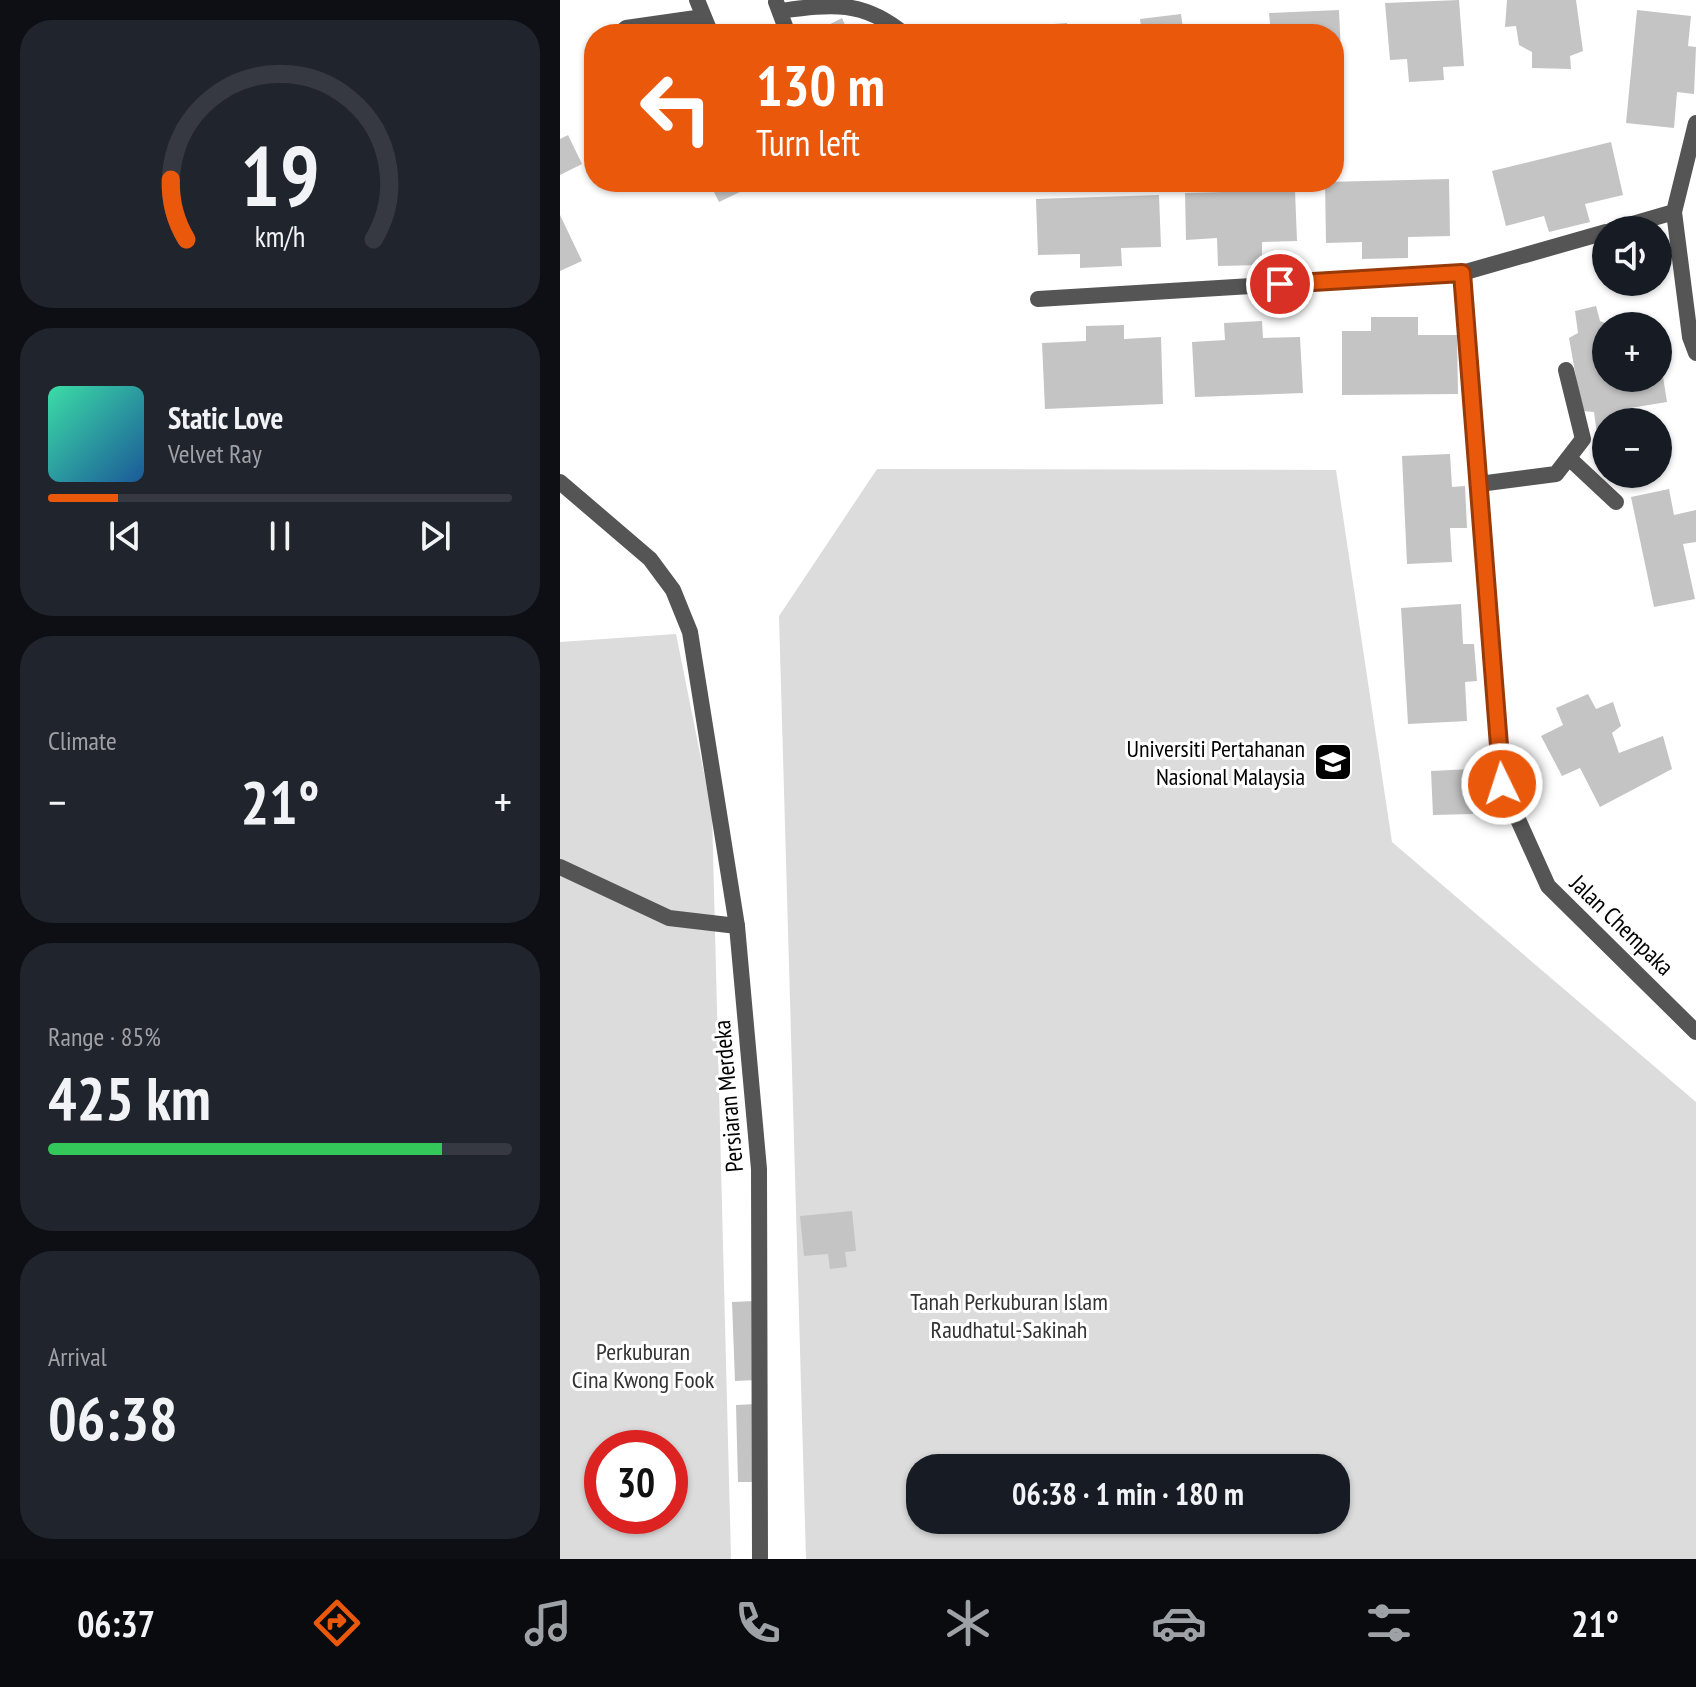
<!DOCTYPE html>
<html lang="en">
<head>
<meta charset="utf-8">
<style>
	:root { --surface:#171b24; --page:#20242c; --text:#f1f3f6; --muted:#9ea1a6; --line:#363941; --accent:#ea580c }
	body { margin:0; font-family:"PT Sans Narrow",sans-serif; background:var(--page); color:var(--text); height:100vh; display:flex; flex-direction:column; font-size:30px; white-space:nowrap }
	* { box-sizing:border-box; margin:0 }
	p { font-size:26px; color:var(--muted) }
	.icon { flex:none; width:44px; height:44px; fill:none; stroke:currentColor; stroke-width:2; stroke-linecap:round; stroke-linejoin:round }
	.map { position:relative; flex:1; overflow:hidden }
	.sheet { display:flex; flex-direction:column; gap:20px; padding:20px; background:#0d0f14; width:560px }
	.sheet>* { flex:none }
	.top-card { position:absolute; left:24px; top:24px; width:760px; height:168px; border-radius:32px; box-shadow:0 2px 6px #0004; background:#ea580c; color:#fff; overflow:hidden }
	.buttons { position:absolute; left:1032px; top:216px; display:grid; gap:16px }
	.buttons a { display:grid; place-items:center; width:80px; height:80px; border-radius:50%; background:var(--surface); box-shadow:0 2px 6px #0004; font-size:40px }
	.speed { position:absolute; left:24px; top:1430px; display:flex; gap:16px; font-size:40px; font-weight:700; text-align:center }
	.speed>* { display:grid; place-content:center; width:104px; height:104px; border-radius:50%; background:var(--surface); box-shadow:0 2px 6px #0004; line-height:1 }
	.speed .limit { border:12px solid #d22; background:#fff; color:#111 }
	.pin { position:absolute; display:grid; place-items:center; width:68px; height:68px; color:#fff; margin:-34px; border:4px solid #fff; border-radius:50%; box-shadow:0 2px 8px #0007 }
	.me { position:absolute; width:88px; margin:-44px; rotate:356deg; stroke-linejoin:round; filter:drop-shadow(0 0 6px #0008) }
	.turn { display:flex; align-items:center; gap:28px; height:168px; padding:0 40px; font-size:36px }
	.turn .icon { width:104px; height:104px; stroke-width:2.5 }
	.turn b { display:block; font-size:56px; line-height:68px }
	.big { font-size:60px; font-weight:700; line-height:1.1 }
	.sheet .tile { flex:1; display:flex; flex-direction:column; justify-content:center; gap:12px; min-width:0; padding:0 28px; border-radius:32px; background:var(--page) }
	.sheet .dial { align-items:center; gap:0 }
	.dial svg { height:208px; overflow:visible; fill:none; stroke:var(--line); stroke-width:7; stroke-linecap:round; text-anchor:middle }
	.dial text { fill:var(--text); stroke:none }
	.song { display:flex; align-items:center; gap:24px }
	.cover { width:96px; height:96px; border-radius:12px; background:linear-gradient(135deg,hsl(160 70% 55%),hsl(210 70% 35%)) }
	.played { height:8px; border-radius:4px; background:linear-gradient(90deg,var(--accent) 15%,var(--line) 15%) }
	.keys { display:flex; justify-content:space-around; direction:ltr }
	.heat { display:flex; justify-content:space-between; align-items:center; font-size:44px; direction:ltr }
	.charge { height:12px; border-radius:6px; background:linear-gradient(90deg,#34c759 85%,var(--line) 0) }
	.trip { position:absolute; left:346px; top:1454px; width:444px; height:80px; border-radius:32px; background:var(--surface); box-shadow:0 2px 6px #0004; font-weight:700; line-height:80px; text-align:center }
	.dock { display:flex; height:128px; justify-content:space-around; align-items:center; background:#090b0e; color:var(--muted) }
	.dock .icon { width:56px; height:56px }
	.dock .active { color:var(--accent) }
	.dock b { font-size:36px; color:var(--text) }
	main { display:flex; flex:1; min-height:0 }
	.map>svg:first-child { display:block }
	.green { fill:#dcdcdc; fill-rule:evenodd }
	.building { fill:#c4c4c4 }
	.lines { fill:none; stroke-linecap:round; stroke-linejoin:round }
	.service { stroke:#555; stroke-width:16 }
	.minor { stroke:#555; stroke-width:16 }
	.route-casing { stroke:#983908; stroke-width:20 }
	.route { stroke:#ea580c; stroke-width:14 }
	.labels { text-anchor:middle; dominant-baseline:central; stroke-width:6; stroke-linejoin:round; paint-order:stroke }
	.poi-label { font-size:24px; fill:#000; stroke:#fff; text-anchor:end }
	.street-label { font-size:24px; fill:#000; stroke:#fff }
	.park-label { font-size:24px; fill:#333; stroke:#fff }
</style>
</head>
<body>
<main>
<section class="sheet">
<div class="tile dial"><svg viewBox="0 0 100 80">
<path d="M14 69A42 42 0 1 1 86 69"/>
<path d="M14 69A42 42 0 0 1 8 46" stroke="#ea580c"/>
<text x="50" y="56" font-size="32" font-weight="700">19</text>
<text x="50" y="72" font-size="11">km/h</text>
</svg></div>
<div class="tile">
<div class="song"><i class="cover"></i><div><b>Static Love</b><p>Velvet Ray</p></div></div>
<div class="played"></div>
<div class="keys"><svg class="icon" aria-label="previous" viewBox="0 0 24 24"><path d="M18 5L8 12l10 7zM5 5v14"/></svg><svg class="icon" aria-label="pause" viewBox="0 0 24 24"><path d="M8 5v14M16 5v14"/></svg><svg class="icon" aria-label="next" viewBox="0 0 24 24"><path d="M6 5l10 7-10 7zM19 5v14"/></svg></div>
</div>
<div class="tile"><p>Climate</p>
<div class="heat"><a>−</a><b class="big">21°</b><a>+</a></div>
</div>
<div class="tile"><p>Range · 85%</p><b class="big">425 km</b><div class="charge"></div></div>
<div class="tile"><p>Arrival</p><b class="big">06:38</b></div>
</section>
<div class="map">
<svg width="1136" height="1559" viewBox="0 0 1136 1559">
	<rect width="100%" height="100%" fill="#fff"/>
	<!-- green -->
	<path class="green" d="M317 469 776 470 832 842 1136 1102V1559H246L219 616ZM360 1468H776V1520H360Z
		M116 634 152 813 171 1559H0V642ZM42 1448H110V1516H42Z"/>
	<!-- building -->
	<path class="building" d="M899 0 904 66 883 67 884 80 849 82 847 59 830 60 825 3Z
		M947 0H1016L1023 51 1010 56 1011 69 972 68V52L959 45 956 26 945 27Z
		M779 10 782 77H774V34H711L709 13Z
		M1077 10 1131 16 1128 46 1136 47 1134 94 1117 92 1114 128 1066 123Z
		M621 14 623 28 650 25 651 34H582L580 19Z
		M282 18 289 34H251Z
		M507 23 508 34H467V26Z
		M8 135 22 164 0 175V139Z
		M1051 142 1063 195 1025 204 1030 222 989 232 984 216 946 226 932 171Z
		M889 179 890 236 848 237V258L802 259V242L766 243 765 182Z
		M149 182H201L159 202Z
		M735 190 737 241 702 242V265L658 266 657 238 626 240 625 193Z
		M599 195 601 247 561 248 562 266 520 268V254L478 255 476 199Z
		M0 215 22 261 0 271Z
		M1036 306 1040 321 1052 326H1046V378H1098V371L1102 370 1107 402 1064 409 1065 422H1046V440L1038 442 1034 412 1022 411 1009 338 1018 333 1015 311Z
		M811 317H858V335H897L898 394 782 395V331H811Z
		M702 321 703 338 740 337 743 393 635 397 632 342 665 340 664 323Z
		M564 325V339L601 337 603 404 485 409 482 343 526 341V326Z
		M890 454 892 487 905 486 907 528H890L892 562 847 564 842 456Z
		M1109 489 1114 515 1136 510V542L1123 544 1135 599 1094 607 1071 497Z
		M901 604 903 644H914L917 681 905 682 907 721 848 724 841 608Z
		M1028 694 1036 709 1053 702 1061 726 1052 733 1059 753 1103 736 1112 769 1040 807 1020 768 1002 776 981 736 1003 725 996 708Z
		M911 769 913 814 873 815 871 771Z
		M292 1211 296 1251 285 1252 287 1267 270 1269 268 1254 244 1256 240 1216Z
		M194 1301 197 1380 175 1381 172 1302Z
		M196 1404 198 1482H178L176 1405Z"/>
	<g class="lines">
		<!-- service -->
		<path class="service" d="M137 0 151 34
			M216 2 228 34
			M220 11C272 4 303 0 344 34
			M59 34 66 28 143 17
			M1010 459 1056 502
			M919 484 996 474 1023 439 1006 370
			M0 867 109 918 177 926"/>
		<!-- minor -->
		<path class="minor" d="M1136 123 1114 212 1130 337 1136 353
			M1052 230 1114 212
			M902 273 942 784 988 886 1136 1032
			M478 299 902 273 1046 232
			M0 482 90 559 113 590 130 632 177 926 199 1169 200 1559"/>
	</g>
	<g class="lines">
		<defs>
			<path id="route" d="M720 284 902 273 942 784"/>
		</defs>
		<!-- route casing -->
		<use href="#route" class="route-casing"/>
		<!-- route -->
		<use href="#route" class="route"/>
	</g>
	<!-- icons -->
	<defs>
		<symbol id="university-square" viewBox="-11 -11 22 22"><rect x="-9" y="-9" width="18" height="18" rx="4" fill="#000" stroke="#fff"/><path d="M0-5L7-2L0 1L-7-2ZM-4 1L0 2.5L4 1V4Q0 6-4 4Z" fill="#fff"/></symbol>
	</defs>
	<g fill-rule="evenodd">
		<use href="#university-square" x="751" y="740" width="44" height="44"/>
	</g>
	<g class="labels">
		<!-- poi labels -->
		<g class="poi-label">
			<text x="745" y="748">Universiti Pertahanan<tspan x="745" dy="28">Nasional Malaysia</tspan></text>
		</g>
		<!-- street labels -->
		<g class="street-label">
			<text transform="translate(1062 925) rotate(44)">Jalan Chempaka</text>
			<text transform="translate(168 1096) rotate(-95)">Persiaran Merdeka</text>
		</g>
		<!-- park labels -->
		<g class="park-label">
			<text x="449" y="1301">Tanah Perkuburan Islam<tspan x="449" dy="28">Raudhatul-Sakinah</tspan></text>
			<text x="83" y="1351">Perkuburan<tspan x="83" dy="28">Cina Kwong Fook</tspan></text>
		</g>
	</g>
</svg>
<div class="buttons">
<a><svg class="icon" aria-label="sound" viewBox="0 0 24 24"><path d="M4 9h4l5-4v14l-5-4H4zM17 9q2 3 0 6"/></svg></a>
<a>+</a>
<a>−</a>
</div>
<div class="speed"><div class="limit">30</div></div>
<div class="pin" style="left:720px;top:284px;background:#d93025"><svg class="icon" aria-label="arrive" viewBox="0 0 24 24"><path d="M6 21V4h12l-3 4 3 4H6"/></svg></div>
<svg class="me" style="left:942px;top:784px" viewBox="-20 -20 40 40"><circle r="17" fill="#ea580c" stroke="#fff" stroke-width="3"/><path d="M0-11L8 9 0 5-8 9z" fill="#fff"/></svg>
<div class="trip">06:38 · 1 min · 180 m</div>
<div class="top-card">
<div class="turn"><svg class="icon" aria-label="left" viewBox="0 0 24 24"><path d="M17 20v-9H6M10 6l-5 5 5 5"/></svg><div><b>130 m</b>Turn left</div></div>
</div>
</div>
</main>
<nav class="dock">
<b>06:37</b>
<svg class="icon active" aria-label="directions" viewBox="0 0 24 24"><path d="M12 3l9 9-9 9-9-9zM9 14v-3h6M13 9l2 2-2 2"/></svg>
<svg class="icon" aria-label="music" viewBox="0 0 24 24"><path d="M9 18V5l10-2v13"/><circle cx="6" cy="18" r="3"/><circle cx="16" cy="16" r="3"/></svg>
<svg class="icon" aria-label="phone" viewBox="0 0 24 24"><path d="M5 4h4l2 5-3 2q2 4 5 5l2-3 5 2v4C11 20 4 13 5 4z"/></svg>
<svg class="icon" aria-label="climate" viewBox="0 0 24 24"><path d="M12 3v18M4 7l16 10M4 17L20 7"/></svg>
<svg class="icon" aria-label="car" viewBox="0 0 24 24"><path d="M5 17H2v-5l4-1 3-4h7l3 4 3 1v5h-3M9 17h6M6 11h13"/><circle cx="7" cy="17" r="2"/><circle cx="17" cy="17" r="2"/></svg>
<svg class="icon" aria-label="filters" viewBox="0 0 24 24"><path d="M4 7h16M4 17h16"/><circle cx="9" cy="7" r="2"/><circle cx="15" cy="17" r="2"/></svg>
<b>21°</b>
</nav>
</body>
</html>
